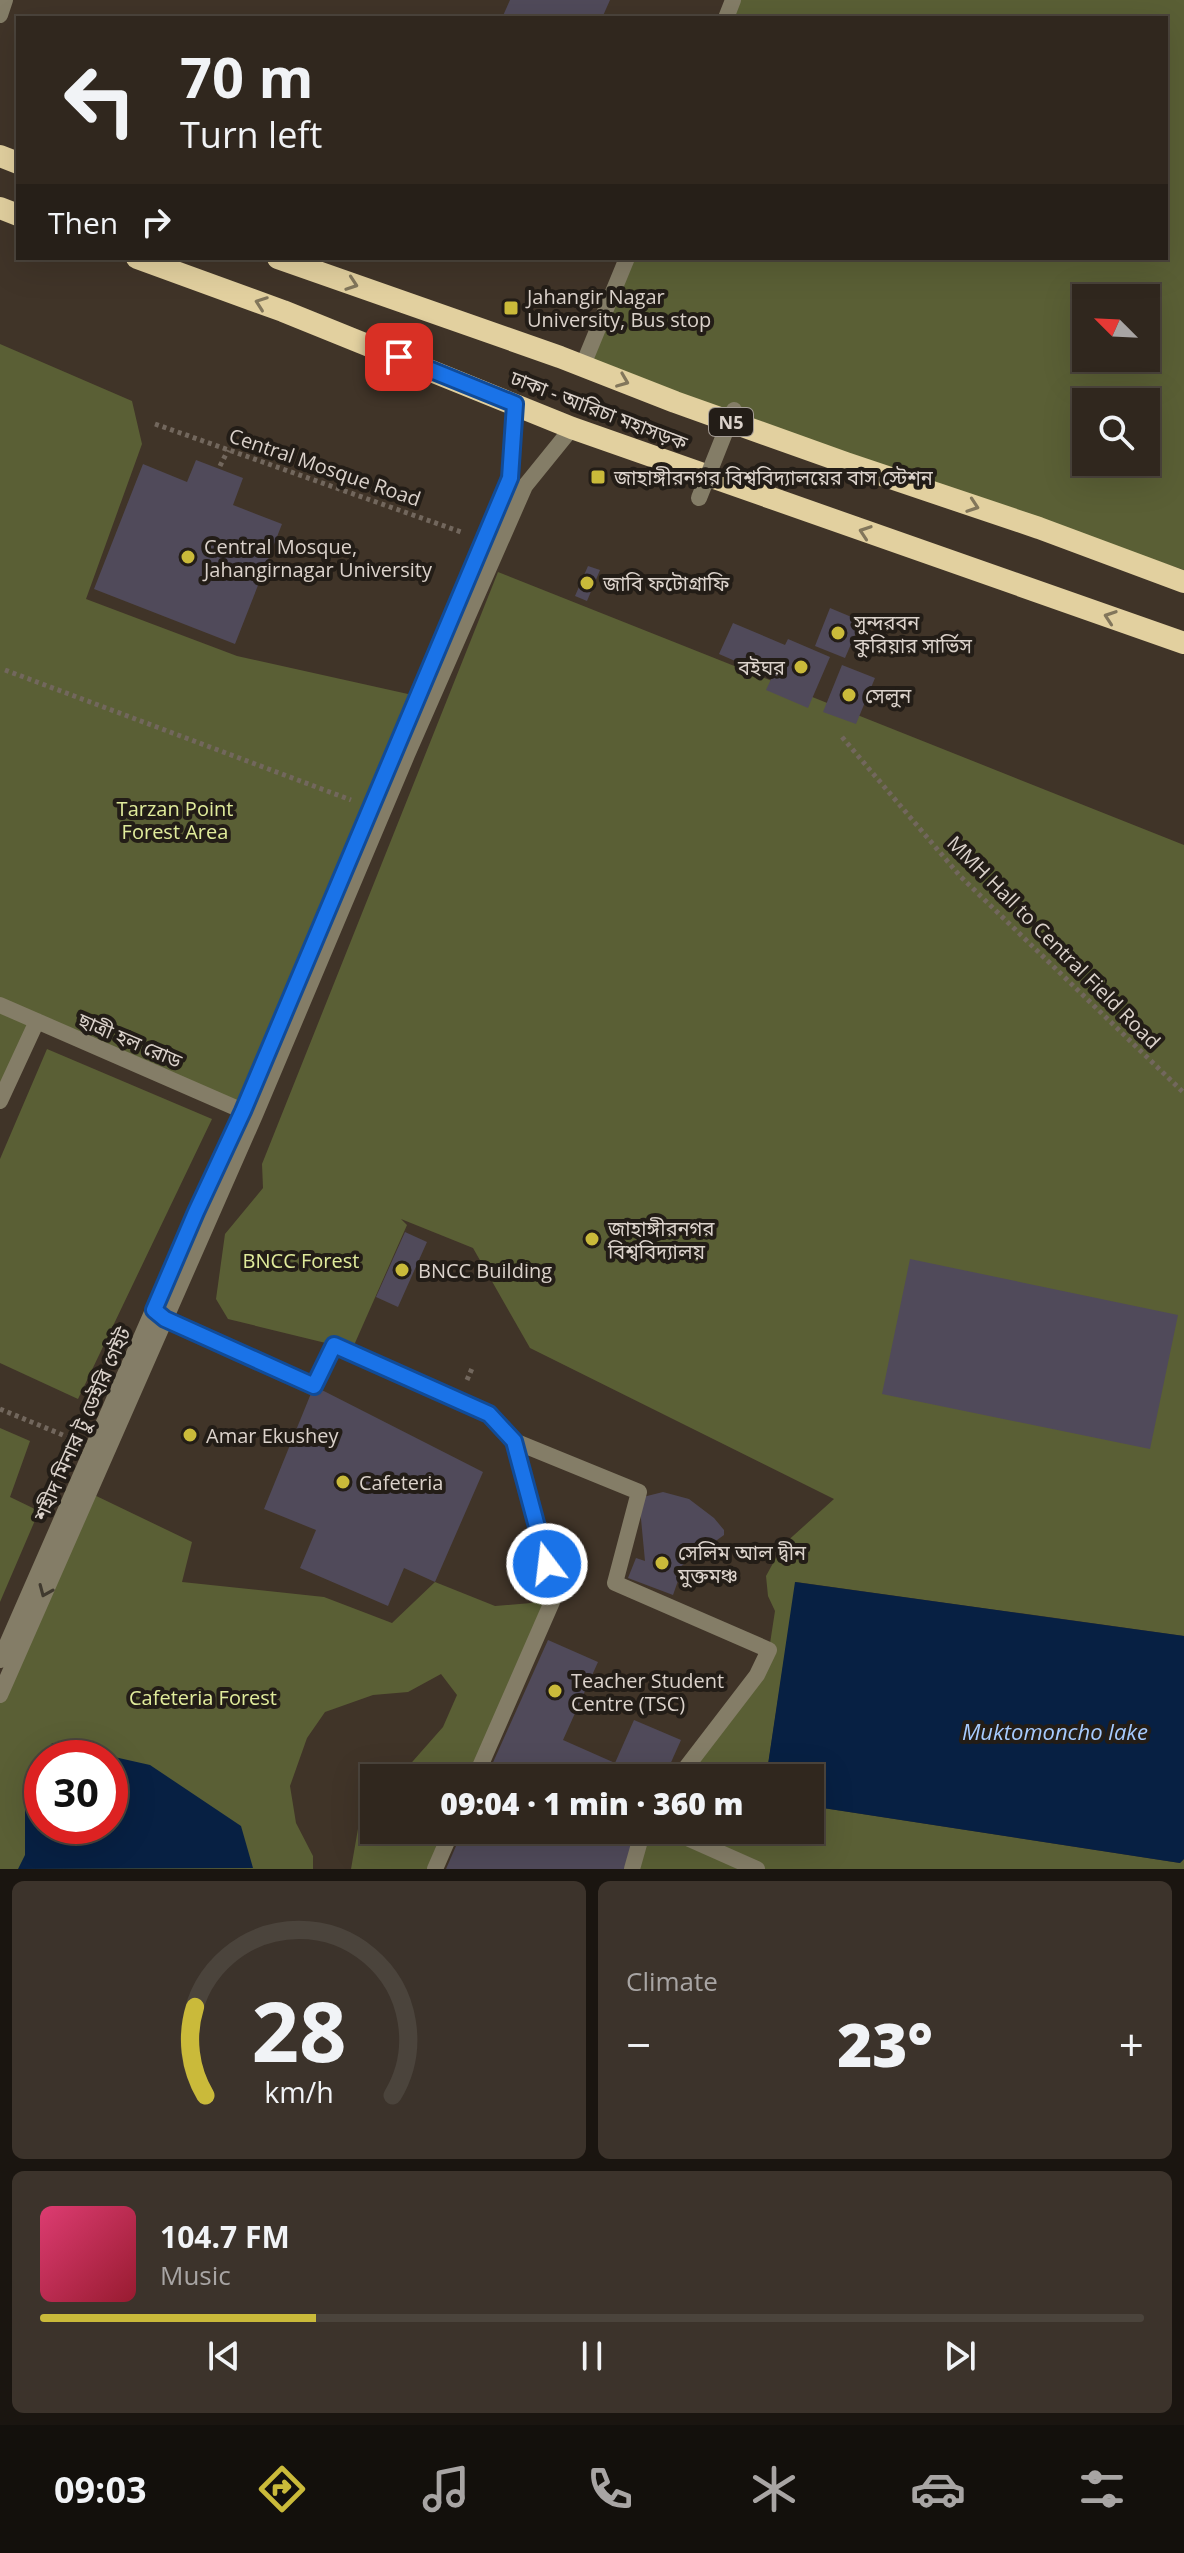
<!DOCTYPE html>
<html lang="en">
<head>
<meta charset="utf-8">
<style>
	:root { --surface:#30271e; --page:#3c332b; --text:#f1f3f6; --muted:#a8a5a4; --line:#4b443c; --accent:#caba3a }
	body { margin:0; font-family:"Open Sans","Noto Sans Bengali",sans-serif; background:var(--page); color:var(--text); height:100vh; display:flex; flex-direction:column; font-size:30px; white-space:nowrap }
	* { box-sizing:border-box; margin:0 }
	p { font-size:26px; color:var(--muted) }
	.icon { flex:none; width:44px; height:44px; fill:none; stroke:currentColor; stroke-width:2; stroke-linecap:round; stroke-linejoin:round }
	.map { position:relative; height:1869px; overflow:hidden }
	.drawer { display:flex; flex-direction:column; gap:12px; padding:12px; background:#1a1510; flex:1 }
	.drawer>* { flex:none }
	.guide { position:absolute; left:16px; top:16px; width:1152px; height:244px; border-radius:0px; box-shadow:0 8px 32px #0002,0 0 0 2px var(--line); background:#30271e; color:var(--text); overflow:hidden }
	.needle { width:52px; rotate:294deg }
	.buttons { position:absolute; left:1072px; top:284px; display:grid; gap:16px }
	.buttons a { display:grid; place-items:center; width:88px; height:88px; border-radius:0px; background:var(--surface); box-shadow:0 8px 32px #0002,0 0 0 2px var(--line); font-size:40px }
	.speed { position:absolute; left:24px; top:1740px; display:flex; gap:16px; font-size:40px; font-weight:700; text-align:center }
	.speed>* { display:grid; place-content:center; width:104px; height:104px; border-radius:50%; background:var(--surface); box-shadow:0 8px 32px #0002,0 0 0 2px var(--line); line-height:1 }
	.speed .limit { border:12px solid #d22; background:#fff; color:#111 }
	.pin { position:absolute; display:grid; place-items:center; width:68px; height:68px; color:#fff; margin:-34px; border-radius:16px; box-shadow:0 4px 12px #0006 }
	.me { position:absolute; width:88px; margin:-44px; rotate:345deg; stroke-linejoin:round; filter:drop-shadow(0 0 6px #0008) }
	.turn { display:flex; align-items:center; gap:28px; height:168px; padding:0 32px; font-size:36px }
	.turn .icon { width:104px; height:104px; stroke-width:2.5 }
	.turn b { display:block; font-size:56px; line-height:68px }
	.then { display:flex; align-items:center; height:76px; padding:0 32px; background:#0003; gap:16px; font-size:30px }
	.big { font-size:60px; font-weight:800; line-height:1.1 }
	.drawer .widget { flex:1; display:flex; flex-direction:column; justify-content:center; gap:12px; min-width:0; padding:0 28px; border-radius:12px; background:var(--page) }
	.drawer .dial { align-items:center; gap:0 }
	.dial svg { height:208px; overflow:visible; fill:none; stroke:var(--line); stroke-width:7; stroke-linecap:round; text-anchor:middle }
	.dial text { fill:var(--text); stroke:none }
	.song { display:flex; align-items:center; gap:24px }
	.cover { width:96px; height:96px; border-radius:12px; background:linear-gradient(135deg,hsl(340 70% 55%),hsl(350 70% 35%)) }
	.played { height:8px; border-radius:4px; background:linear-gradient(90deg,var(--accent) 25%,var(--line) 25%) }
	.keys { display:flex; justify-content:space-around; direction:ltr }
	.heat { display:flex; justify-content:space-between; align-items:center; font-size:44px; direction:ltr }
	.drawer .tiles { flex:1; display:grid; gap:12px; grid-template-columns:1fr 1fr }
	.widget:last-child { grid-column:span 2 }
	.trip { position:absolute; left:360px; top:1764px; width:464px; height:80px; border-radius:0px; background:var(--surface); box-shadow:0 8px 32px #0002,0 0 0 2px var(--line); font-weight:800; line-height:80px; text-align:center }
	.tabs { display:flex; height:128px; justify-content:space-around; align-items:center; background:#13100c; color:var(--muted) }
	.tabs .icon { width:56px; height:56px }
	.tabs .on { color:var(--accent) }
	.tabs b { font-size:36px; color:var(--text) }
	.map>svg:first-child { display:block }
	.green { fill:#5a5f35; fill-rule:evenodd }
	.water { fill:#072043 }
	.building { fill:#504a5a }
	.lines { fill:none; stroke-linecap:round; stroke-linejoin:round }
	.path { stroke:#72675d; stroke-width:5; stroke-dasharray:4 4; stroke-linecap:butt }
	.service { stroke:#847d67; stroke-width:16 }
	.minor { stroke:#847d67; stroke-width:16 }
	.tertiary { stroke:#847d67; stroke-width:16 }
	.trunk { stroke:#e2d09f; stroke-width:22 }
	.pedestrian-bridge { stroke:#847d67; stroke-width:16 }
	.oneway { stroke:#82765b }
	.oneway2 { stroke:#403a2f }
	.route-casing { stroke:#114b97; stroke-width:20 }
	.route { stroke:#1a73e8; stroke-width:14 }
	.poi-dot { fill:#caba3a; stroke:#231d17; stroke-width:3 }
	.labels { text-anchor:middle; dominant-baseline:central; stroke-width:8; stroke-linejoin:round; paint-order:stroke }
	.shield { fill:#231d17; stroke:#a49c95; stroke-width:2 }
	.shield-label { font-size:18px; font-weight:bold; fill:#dbd2cb }
	.poi-label { font-size:20px; fill:#dbd2cb; stroke:#231d17; text-anchor:start }
	.street-label { font-size:20px; fill:#dbd2cb; stroke:#231d17 }
	.park-label { font-size:20px; fill:#e0eb9b; stroke:#231d17 }
	.water-label { font-size:22px; font-style:italic; fill:#a7cbfe; stroke:#231d17 }
</style>
</head>
<body>
<div class="map">
<svg width="1184" height="1869" viewBox="0 0 1184 1869">
	<rect width="100%" height="100%" fill="#403428"/>
	<!-- green -->
	<path class="green" d="M731 0H1184V570L583 365 626 258H1166V18H724ZM1086 298H1146V358H1086ZM1086 402H1146V462H1086Z
		M0 344 132 401 142 444 86 599 237 656 417 696 243 1110 0 1005Z
		M498 572 1184 845V1636L796 1582 766 1778H678L769 1650 775 1611 768 1596 766 1576 783 1545 834 1499 530 1348 473 1248 401 1219 407 1225 351 1352 334 1345 228 1319 216 1299 225 1234 263 1188 262 1164Z
		M0 1011 31 1025 0 1095Z
		M47 1049 212 1119 78 1399 0 1363V1159Z
		M0 1428 30 1441 10 1497 39 1511 0 1602Z
		M88 1492 192 1542 182 1582 324 1597 392 1623 435 1582 495 1606 531 1603 555 1595 473 1778H398L443 1727 457 1695 441 1674 408 1692 373 1695 325 1712 307 1738 290 1786 296 1823 313 1856V1869H0V1694ZM42 1758H110V1826H42Z
		M374 1806V1830H448L429 1869H351L359 1823Z
		M810 1806 1180 1863 1184 1859V1869H625L642 1830H810Z"/>
	<!-- water -->
	<path class="water" d="M795 1582 1184 1636V1859L1180 1863 810 1806V1778H766Z
		M52 1743 150 1765 241 1826 253 1868 18 1869 25 1855V1810L42 1768V1826H110V1758H46Z"/>
	<!-- building -->
	<path class="building" d="M510 0H610L602 18H502Z
		M196 460 243 478 233 505 282 524 235 644 94 589 143 464 187 482Z
		M588 566 600 570 587 601 575 596Z
		M830 608 861 621 845 658 815 646Z
		M733 623 785 645 788 639 830 657 808 708 766 690 772 677 719 654Z
		M842 665 875 678 856 724 823 712Z
		M405 1232 427 1242 398 1307 376 1297Z
		M910 1259 1178 1315 1150 1449 882 1394Z
		M314 1386 483 1472 435 1582 404 1568 388 1606 300 1568 316 1530 264 1509Z
		M663 1492 689 1499 714 1518 724 1530V1535L673 1572 680 1575 673 1595 628 1578 636 1558 645 1561 639 1498Z
		M548 1640 598 1662 563 1740 615 1763 634 1720 681 1740 664 1778H486Z
		M463 1830H641L624 1869H446Z"/>
	<g class="lines">
		<!-- path -->
		<path class="path" d="M155 424 464 533
			M220 466 228 450
			M5 670 351 800
			M842 737 960 876 1184 1093
			M467 1380 473 1366
			M0 1409 75 1440"/>
		<!-- service -->
		<path class="service" d="M0 15 5 0
			M0 1005 243 1111
			M0 1101 37 1021"/>
		<!-- minor -->
		<path class="minor" d="M726 18 733 0
			M583 365 627 258
			M157 1311 165 1319 314 1386 334 1345 489 1414 514 1441 555 1595 475 1778
			M514 1441 639 1492 615 1583 769 1650 757 1675 678 1778
			M669 1830 757 1869
			M435 1869 452 1830
			M632 1869 643 1830"/>
		<!-- tertiary -->
		<path class="tertiary" d="M0 1660 196 1212 243 1111 510 478 515 404
			M0 1695 255 1115 407 755 525 486 572 428"/>
		<!-- trunk -->
		<path class="trunk" d="M0 156 18 163
			M0 208 18 215
			M137 258 283 311 572 428 1184 643
			M278 258 560 357 675 402 846 463 1039 528 1184 582"/>
		<!-- pedestrian-bridge -->
		<path class="pedestrian-bridge" d="M699 498 734 410"/>
	</g>
	<!-- one-way arrows -->
	<defs><path id="oneway-chevron" d="M-2-3.5L2.5 0L-2 3.5" fill="none" stroke-width="1.6" stroke-linecap="round" stroke-linejoin="round" transform="scale(2)"/></defs>
	<g class="oneway">
		<use href="#oneway-chevron" transform="translate(352 284) rotate(19)"/>
		<use href="#oneway-chevron" transform="translate(261 303) rotate(-160)"/>
		<use href="#oneway-chevron" transform="translate(623 381) rotate(22)"/>
		<use href="#oneway-chevron" transform="translate(973 506) rotate(19)"/>
		<use href="#oneway-chevron" transform="translate(865 532) rotate(-161)"/>
		<use href="#oneway-chevron" transform="translate(1110 617) rotate(-161)"/>
	</g>
	<use class="oneway2" href="#oneway-chevron" transform="translate(45 1591) rotate(113)"/>
	<g class="lines">
		<defs>
			<path id="route" d="M399 357 515 404 510 478 243 1111 196 1212 154 1310 165 1319 314 1386 334 1345 489 1414 514 1441 547 1564"/>
		</defs>
		<!-- route casing -->
		<use href="#route" class="route-casing"/>
		<!-- route -->
		<use href="#route" class="route"/>
	</g>
	<!-- markers -->
	<g class="poi-dot">
		<rect x="503" y="300" width="16" height="16" rx="4"/>
		<rect x="590" y="469" width="16" height="16" rx="4"/>
		<circle cx="188" cy="557" r="8"/>
		<circle cx="587" cy="583" r="8"/>
		<circle cx="838" cy="633" r="8"/>
		<circle cx="801" cy="667" r="8"/>
		<circle cx="849" cy="695" r="8"/>
		<circle cx="592" cy="1239" r="8"/>
		<circle cx="402" cy="1270" r="8"/>
		<circle cx="190" cy="1435" r="8"/>
		<circle cx="343" cy="1482" r="8"/>
		<circle cx="662" cy="1563" r="8"/>
		<circle cx="555" cy="1691" r="8"/>
	</g>
	<g class="labels">
		<!-- shield labels -->
		<rect class="shield" x="709" y="408" width="44" height="28" rx="6"/>
		<g class="shield-label">
			<text x="731" y="422">N5</text>
		</g>
		<!-- poi labels -->
		<g class="poi-label">
			<text x="527" y="296">Jahangir Nagar<tspan x="527" dy="23">University, Bus stop</tspan></text>
			<text x="614" y="477">জাহাঙ্গীরনগর বিশ্ববিদ্যালয়ের বাস স্টেশন</text>
			<text x="204" y="546">Central Mosque,<tspan x="204" dy="23">Jahangirnagar University</tspan></text>
			<text x="603" y="583">জাবি ফটোগ্রাফি</text>
			<text x="854" y="622">সুন্দরবন<tspan x="854" dy="23">কুরিয়ার সার্ভিস</tspan></text>
			<text x="785" y="667" text-anchor="end">বইঘর</text>
			<text x="865" y="695">সেলুন</text>
			<text x="608" y="1228">জাহাঙ্গীরনগর<tspan x="608" dy="23">বিশ্ববিদ্যালয়</tspan></text>
			<text x="418" y="1270">BNCC Building</text>
			<text x="206" y="1435">Amar Ekushey</text>
			<text x="359" y="1482">Cafeteria</text>
			<text x="678" y="1552">সেলিম আল দ্বীন<tspan x="678" dy="23">মুক্তমঞ্চ</tspan></text>
			<text x="571" y="1680">Teacher Student<tspan x="571" dy="23">Centre (TSC)</tspan></text>
		</g>
		<!-- street labels -->
		<g class="street-label">
			<text transform="translate(599 410) rotate(21)">ঢাকা - আরিচা মহাসড়ক</text>
			<text transform="translate(325 467) rotate(19)">Central Mosque Road</text>
			<text transform="translate(1054 942) rotate(45)">MMH Hall to Central Field Road</text>
			<text transform="translate(130 1040) rotate(23)">ছাত্রী হল রোড</text>
			<text transform="translate(82 1424) rotate(-66)">শহীদ মিনার টু ডেইরি গেইট</text>
		</g>
		<!-- park labels -->
		<g class="park-label">
			<text x="175" y="808">Tarzan Point<tspan x="175" dy="23">Forest Area</tspan></text>
			<text x="301" y="1260">BNCC Forest</text>
			<text x="203" y="1697">Cafeteria Forest</text>
		</g>
		<!-- water labels -->
		<g class="water-label">
			<text x="1055" y="1731">Muktomoncho lake</text>
		</g>
	</g>
</svg>
<div class="buttons">
<a><svg class="needle" viewBox="-14 -14 28 28"><path d="M0-13l5 13h-10z" fill="#e53935"/><path d="M0 13l5-13h-10z" fill="#a8a5a4"/></svg></a>
<a><svg class="icon" aria-label="search" viewBox="0 0 24 24"><circle cx="10" cy="10" r="6"/><path d="M15 15l6 6"/></svg></a>
</div>
<div class="speed"><div class="limit">30</div></div>
<div class="pin" style="left:399px;top:357px;background:#d93025"><svg class="icon" aria-label="arrive" viewBox="0 0 24 24"><path d="M6 21V4h12l-3 4 3 4H6"/></svg></div>
<svg class="me" style="left:547px;top:1564px" viewBox="-20 -20 40 40"><circle r="17" fill="#1a73e8" stroke="#fff" stroke-width="3"/><path d="M0-11L8 9 0 5-8 9z" fill="#fff"/></svg>
<div class="trip">09:04 · 1 min · 360 m</div>
<div class="guide">
<div class="turn"><svg class="icon" aria-label="left" viewBox="0 0 24 24"><path d="M17 20v-9H6M10 6l-5 5 5 5"/></svg><div><b>70 m</b>Turn left</div></div>
<div class="then">Then<svg class="icon" aria-label="right" viewBox="0 0 24 24"><path d="M7 20v-9h11M14 6l5 5-5 5"/></svg></div>
</div>
</div>
<section class="drawer">
<div class="tiles">
<div class="widget dial"><svg viewBox="0 0 100 80">
<path d="M14 69A42 42 0 1 1 86 69"/>
<path d="M14 69A42 42 0 0 1 10 35" stroke="#caba3a"/>
<text x="50" y="56" font-size="32" font-weight="700">28</text>
<text x="50" y="72" font-size="11">km/h</text>
</svg></div>
<div class="widget"><p>Climate</p>
<div class="heat"><a>−</a><b class="big">23°</b><a>+</a></div>
</div>
<div class="widget">
<div class="song"><i class="cover"></i><div><b>104.7 FM</b><p>Music</p></div></div>
<div class="played"></div>
<div class="keys"><svg class="icon" aria-label="previous" viewBox="0 0 24 24"><path d="M18 5L8 12l10 7zM5 5v14"/></svg><svg class="icon" aria-label="pause" viewBox="0 0 24 24"><path d="M8 5v14M16 5v14"/></svg><svg class="icon" aria-label="next" viewBox="0 0 24 24"><path d="M6 5l10 7-10 7zM19 5v14"/></svg></div>
</div>
</div>
</section>
<nav class="tabs">
<b>09:03</b>
<svg class="icon on" aria-label="directions" viewBox="0 0 24 24"><path d="M12 3l9 9-9 9-9-9zM9 14v-3h6M13 9l2 2-2 2"/></svg>
<svg class="icon" aria-label="music" viewBox="0 0 24 24"><path d="M9 18V5l10-2v13"/><circle cx="6" cy="18" r="3"/><circle cx="16" cy="16" r="3"/></svg>
<svg class="icon" aria-label="phone" viewBox="0 0 24 24"><path d="M5 4h4l2 5-3 2q2 4 5 5l2-3 5 2v4C11 20 4 13 5 4z"/></svg>
<svg class="icon" aria-label="climate" viewBox="0 0 24 24"><path d="M12 3v18M4 7l16 10M4 17L20 7"/></svg>
<svg class="icon" aria-label="car" viewBox="0 0 24 24"><path d="M5 17H2v-5l4-1 3-4h7l3 4 3 1v5h-3M9 17h6M6 11h13"/><circle cx="7" cy="17" r="2"/><circle cx="17" cy="17" r="2"/></svg>
<svg class="icon" aria-label="filters" viewBox="0 0 24 24"><path d="M4 7h16M4 17h16"/><circle cx="9" cy="7" r="2"/><circle cx="15" cy="17" r="2"/></svg>
</nav>
</body>
</html>
